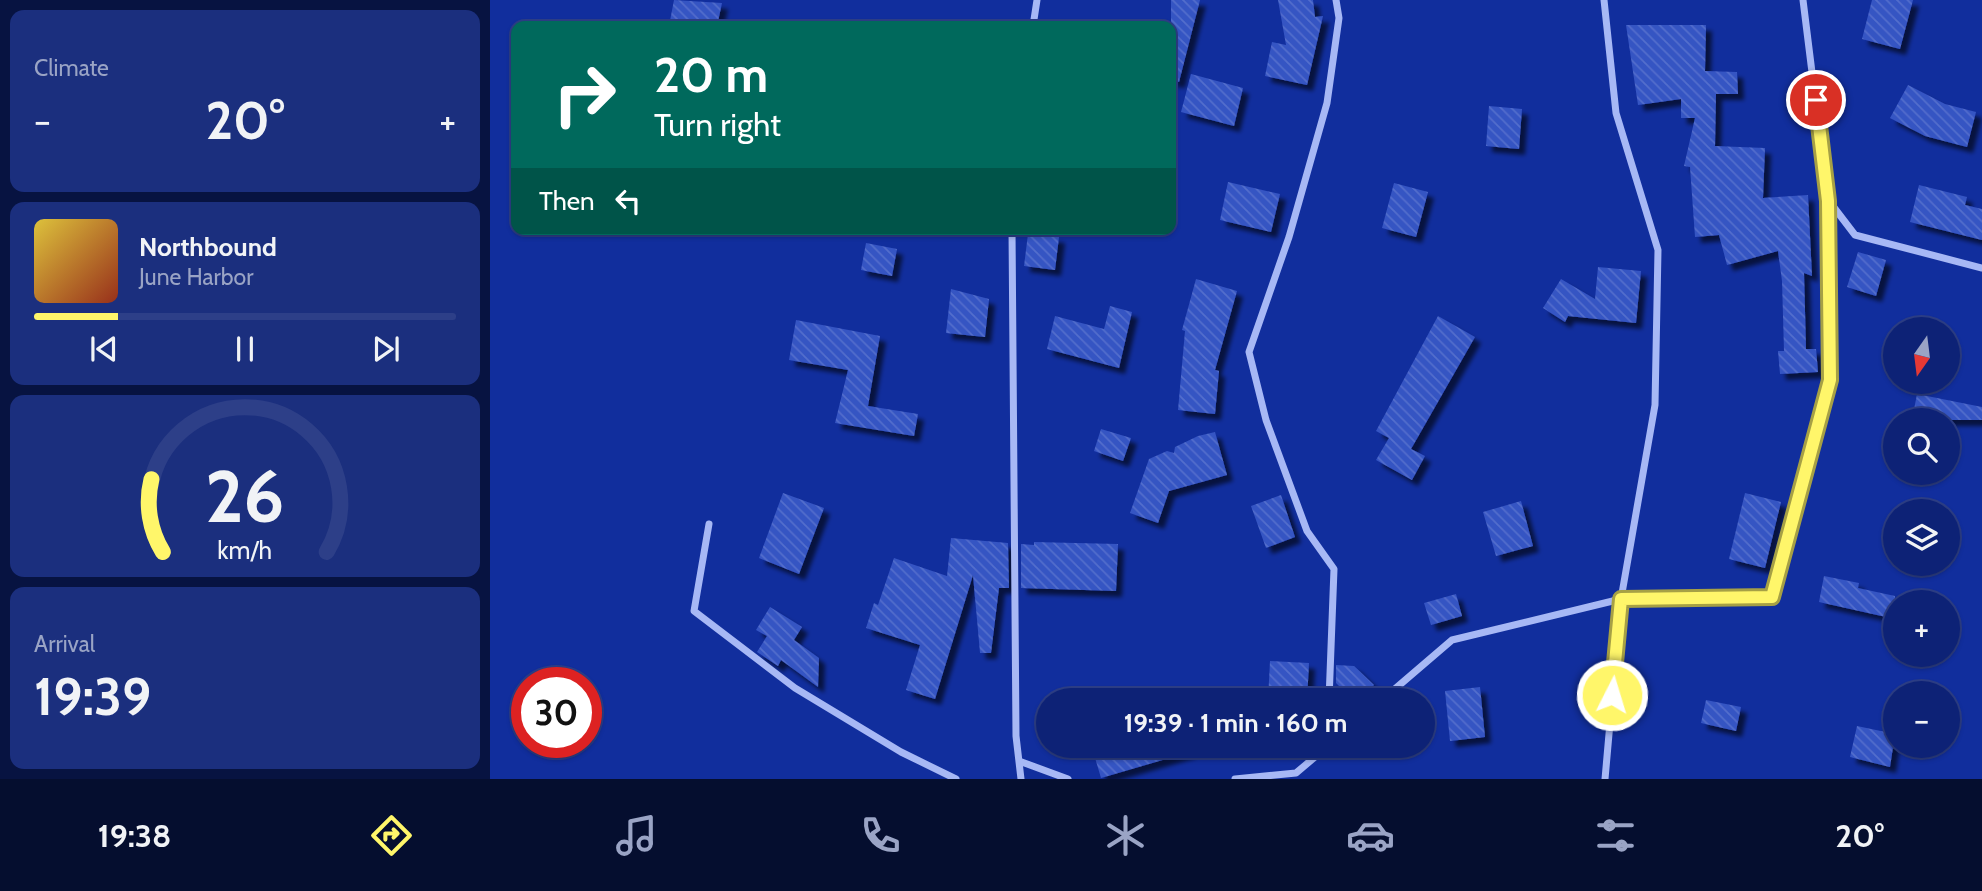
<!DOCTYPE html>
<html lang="en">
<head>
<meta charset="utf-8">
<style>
	:root { --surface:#0d2276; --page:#1b2f7e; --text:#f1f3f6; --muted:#9aa4c5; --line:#2d3f88; --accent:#fff66a }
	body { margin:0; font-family:Cabin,sans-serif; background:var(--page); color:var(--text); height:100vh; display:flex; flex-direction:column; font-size:26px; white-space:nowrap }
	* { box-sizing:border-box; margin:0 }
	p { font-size:23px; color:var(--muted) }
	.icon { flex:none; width:38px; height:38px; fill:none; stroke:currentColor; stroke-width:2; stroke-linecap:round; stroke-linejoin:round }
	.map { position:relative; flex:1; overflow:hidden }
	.side { display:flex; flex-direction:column; gap:10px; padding:10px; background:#071341; width:490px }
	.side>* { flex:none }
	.top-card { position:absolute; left:21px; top:21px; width:665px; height:214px; border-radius:14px; box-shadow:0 2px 5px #0004,0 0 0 2px var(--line); background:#00695c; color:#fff; overflow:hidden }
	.needle { width:46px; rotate:194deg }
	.buttons { position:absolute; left:1393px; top:317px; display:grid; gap:14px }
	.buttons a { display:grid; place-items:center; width:77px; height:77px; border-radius:50%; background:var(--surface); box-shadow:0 2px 5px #0004,0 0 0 2px var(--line); font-size:35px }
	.speed { position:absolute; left:21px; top:667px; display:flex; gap:14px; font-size:35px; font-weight:700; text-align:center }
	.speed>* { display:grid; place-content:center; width:91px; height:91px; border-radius:50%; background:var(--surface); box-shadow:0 2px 5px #0004,0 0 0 2px var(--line); line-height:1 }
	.speed .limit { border:10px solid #d22; background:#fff; color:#111 }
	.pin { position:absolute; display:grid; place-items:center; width:60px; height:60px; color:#fff; margin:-30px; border:4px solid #fff; border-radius:50%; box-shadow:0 2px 7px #0007 }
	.me { position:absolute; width:77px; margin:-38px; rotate:5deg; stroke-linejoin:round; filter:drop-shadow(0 0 5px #0008) }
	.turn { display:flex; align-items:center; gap:24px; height:147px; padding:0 28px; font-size:32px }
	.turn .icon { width:91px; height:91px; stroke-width:2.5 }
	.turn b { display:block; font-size:49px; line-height:60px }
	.then { display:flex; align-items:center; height:66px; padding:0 28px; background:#0003; gap:14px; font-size:26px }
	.big { font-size:52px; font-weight:700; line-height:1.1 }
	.side .widget { flex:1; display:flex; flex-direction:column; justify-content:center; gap:10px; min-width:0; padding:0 24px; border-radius:14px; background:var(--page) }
	.side .dial { align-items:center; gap:0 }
	.dial svg { height:182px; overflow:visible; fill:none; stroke:var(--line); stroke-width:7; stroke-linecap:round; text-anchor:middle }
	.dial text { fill:var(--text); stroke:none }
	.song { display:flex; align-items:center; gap:21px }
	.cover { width:84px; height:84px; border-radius:10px; background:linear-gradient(135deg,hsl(50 70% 55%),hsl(10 70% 35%)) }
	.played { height:7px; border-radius:4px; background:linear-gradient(90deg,var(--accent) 20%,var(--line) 20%) }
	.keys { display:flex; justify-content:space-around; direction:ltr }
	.heat { display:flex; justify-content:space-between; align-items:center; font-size:38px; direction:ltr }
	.trip { position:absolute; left:546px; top:688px; width:399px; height:70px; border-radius:35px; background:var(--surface); box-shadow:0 2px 5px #0004,0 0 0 2px var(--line); font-weight:700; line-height:70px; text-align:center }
	.menu { display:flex; height:112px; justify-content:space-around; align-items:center; background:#050e2f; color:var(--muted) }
	.menu .icon { width:49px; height:49px }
	.menu .active { color:var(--accent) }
	.menu b { font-size:32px; color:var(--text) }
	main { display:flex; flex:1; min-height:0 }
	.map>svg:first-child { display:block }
	.building { fill:url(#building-back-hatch); filter:url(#shadow) }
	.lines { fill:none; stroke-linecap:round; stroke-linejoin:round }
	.street { stroke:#a7b8f5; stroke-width:7 }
	.route-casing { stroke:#a6a045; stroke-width:18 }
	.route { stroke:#fff66a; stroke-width:12 }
</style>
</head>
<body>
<main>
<section class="side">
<div class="widget"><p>Climate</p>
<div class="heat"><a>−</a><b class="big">20°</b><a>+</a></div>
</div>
<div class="widget">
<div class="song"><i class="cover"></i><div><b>Northbound</b><p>June Harbor</p></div></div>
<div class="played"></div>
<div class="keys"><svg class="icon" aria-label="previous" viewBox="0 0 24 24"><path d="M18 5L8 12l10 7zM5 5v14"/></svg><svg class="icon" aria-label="pause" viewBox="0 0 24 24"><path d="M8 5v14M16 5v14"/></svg><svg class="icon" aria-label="next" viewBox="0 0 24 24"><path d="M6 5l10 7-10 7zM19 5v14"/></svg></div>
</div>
<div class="widget dial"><svg viewBox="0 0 100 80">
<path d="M14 69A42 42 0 1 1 86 69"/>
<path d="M14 69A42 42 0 0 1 9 37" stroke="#fff66a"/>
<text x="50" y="56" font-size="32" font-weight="700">26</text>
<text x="50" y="72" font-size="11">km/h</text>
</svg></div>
<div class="widget"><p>Arrival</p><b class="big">19:39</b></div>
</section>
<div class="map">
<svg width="1492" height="779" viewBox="0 0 1492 779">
	<defs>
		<pattern id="building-back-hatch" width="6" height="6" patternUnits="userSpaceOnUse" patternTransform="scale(1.75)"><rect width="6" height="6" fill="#3554c3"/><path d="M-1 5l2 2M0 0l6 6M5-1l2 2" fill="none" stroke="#536ecc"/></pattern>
		<filter id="shadow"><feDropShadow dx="6" dy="6" stdDeviation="2" flood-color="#0009"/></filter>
	</defs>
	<rect width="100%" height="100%" fill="#112e9d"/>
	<!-- building -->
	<path class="building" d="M184 0 232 3 227 26H179Z
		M681 0H710L689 82 681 81Z
		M788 0H823L825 17 833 16 817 85 775 76 782 42 796 45Z
		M1382 0H1423L1410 49 1372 39Z
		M1136 25H1216L1215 71 1247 72 1248 94H1226L1225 146 1275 148 1273 198 1318 195 1322 276 1314 273 1316 349H1326L1328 372 1290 374 1288 351H1294L1292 281 1288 251 1237 265 1229 235 1205 237 1200 167 1194 166 1205 118H1191V99L1148 105Z
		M701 74 753 88 744 126 691 112Z
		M1418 85 1455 104 1486 112 1477 147 1435 136 1400 118Z
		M999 106 1032 109 1029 149 996 146Z
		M738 182 790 194 781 232 730 220Z
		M904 183 938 192 926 237 892 228Z
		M1429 185 1477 197 1475 205 1492 209V240L1420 222Z
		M538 234 569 237 565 270 534 266Z
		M376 243 407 249 402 276 371 270Z
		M1368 252 1396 260 1386 296 1357 287Z
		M1108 267 1151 271 1146 323 1078 316 1075 322 1053 308 1071 279 1105 299Z
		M706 279 747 291 725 370 729 371 725 414 688 410 695 331 692 330Z
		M461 289 499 299 495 337 456 333Z
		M620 306 642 312 629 368 557 349 565 316 614 329Z
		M948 316 985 337 921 449 935 456 922 480 886 460 899 438 886 431Z
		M306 320 390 336 378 406 428 414 424 436 345 423 358 370 299 360Z
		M1427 394 1492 407V420H1422Z
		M611 429 641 438 633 461 604 451Z
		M725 432 737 475 679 491 668 523 640 513 659 459 677 451 684 453 685 447 708 436Z
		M293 493 334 508 309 574 269 558Z
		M1255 493 1291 502 1275 568 1239 559Z
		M791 495 805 537 776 548 761 506Z
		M1031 501 1043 546 1006 556 993 512Z
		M461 538 518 543 519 588H509L501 653H490L483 575 445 699 416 690 430 645 376 628 384 603 388 605 404 558 457 576Z
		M544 542 628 544 626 591 531 588V544L544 545Z
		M1334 576 1369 583 1368 588 1405 596V619L1329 602Z
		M966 594 972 616 941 625 934 603Z
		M280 607 312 627 304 640 329 658 328 687 291 660 288 666 267 652 277 636 266 630Z
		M780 661 819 663 817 700H778Z
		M846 665 864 666 884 685 869 700H863L846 683Z
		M990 687 995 737 960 741 955 691Z
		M1216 700 1251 707 1246 731 1211 723Z
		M1367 726 1405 734 1400 767 1360 757Z
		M621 746H699L700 752 611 778 603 751Z"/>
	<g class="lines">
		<!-- street -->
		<path class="street" d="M1114 0 1126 113 1168 250 1165 405 1131 599 1115 779
			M543 26 547 0
			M1339 201 1365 235 1492 268
			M522 229 526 736 531 779
			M219 524 204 611 305 688 411 752 466 779
			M839 700 844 569 817 531 776 420 759 352 799 237 837 103 849 18 846 0
			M892 700 962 640 1131 599 1282 597 1340 380 1338 201 1313 0
			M529 761 578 779
			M745 779 806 773 838 746"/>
	</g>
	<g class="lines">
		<defs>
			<path id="route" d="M1122 695 1131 599 1282 597 1340 380 1338 201 1326 100"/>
		</defs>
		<!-- route casing -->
		<use href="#route" class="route-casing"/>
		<!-- route -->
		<use href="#route" class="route"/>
	</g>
</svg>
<div class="buttons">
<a><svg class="needle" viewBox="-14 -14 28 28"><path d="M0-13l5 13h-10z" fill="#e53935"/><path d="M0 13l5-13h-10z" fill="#9aa4c5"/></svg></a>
<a><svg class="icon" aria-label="search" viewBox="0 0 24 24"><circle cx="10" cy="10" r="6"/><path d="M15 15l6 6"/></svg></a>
<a><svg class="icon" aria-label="layers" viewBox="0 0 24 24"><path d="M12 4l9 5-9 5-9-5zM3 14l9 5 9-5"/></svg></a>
<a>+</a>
<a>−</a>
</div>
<div class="speed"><div class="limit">30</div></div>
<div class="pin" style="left:1326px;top:100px;background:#d93025"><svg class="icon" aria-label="arrive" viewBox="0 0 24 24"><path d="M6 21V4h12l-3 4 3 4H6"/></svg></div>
<svg class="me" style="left:1122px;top:695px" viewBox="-20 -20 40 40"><circle r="17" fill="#fff66a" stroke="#fff" stroke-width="3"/><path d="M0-11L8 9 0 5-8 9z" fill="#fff"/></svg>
<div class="trip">19:39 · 1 min · 160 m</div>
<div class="top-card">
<div class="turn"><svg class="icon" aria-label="right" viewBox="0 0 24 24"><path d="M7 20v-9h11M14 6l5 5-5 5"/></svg><div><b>20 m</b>Turn right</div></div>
<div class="then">Then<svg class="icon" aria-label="left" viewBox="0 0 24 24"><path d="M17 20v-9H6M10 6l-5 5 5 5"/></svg></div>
</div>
</div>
</main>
<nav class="menu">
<b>19:38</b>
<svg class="icon active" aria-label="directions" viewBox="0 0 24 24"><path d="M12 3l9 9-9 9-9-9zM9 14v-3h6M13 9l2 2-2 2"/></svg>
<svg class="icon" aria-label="music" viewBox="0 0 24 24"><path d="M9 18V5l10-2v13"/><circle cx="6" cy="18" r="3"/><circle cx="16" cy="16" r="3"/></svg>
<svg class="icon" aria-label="phone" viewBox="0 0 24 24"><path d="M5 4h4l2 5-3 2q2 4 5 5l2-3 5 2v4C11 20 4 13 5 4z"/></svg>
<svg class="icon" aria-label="climate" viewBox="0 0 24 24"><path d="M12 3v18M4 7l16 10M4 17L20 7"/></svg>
<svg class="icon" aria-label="car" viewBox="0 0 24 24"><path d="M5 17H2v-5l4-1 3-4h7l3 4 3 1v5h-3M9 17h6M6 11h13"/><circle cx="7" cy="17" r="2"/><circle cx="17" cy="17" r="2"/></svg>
<svg class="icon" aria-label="filters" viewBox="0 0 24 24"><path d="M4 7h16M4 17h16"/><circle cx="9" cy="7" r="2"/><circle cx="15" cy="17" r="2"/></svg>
<b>20°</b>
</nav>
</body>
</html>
